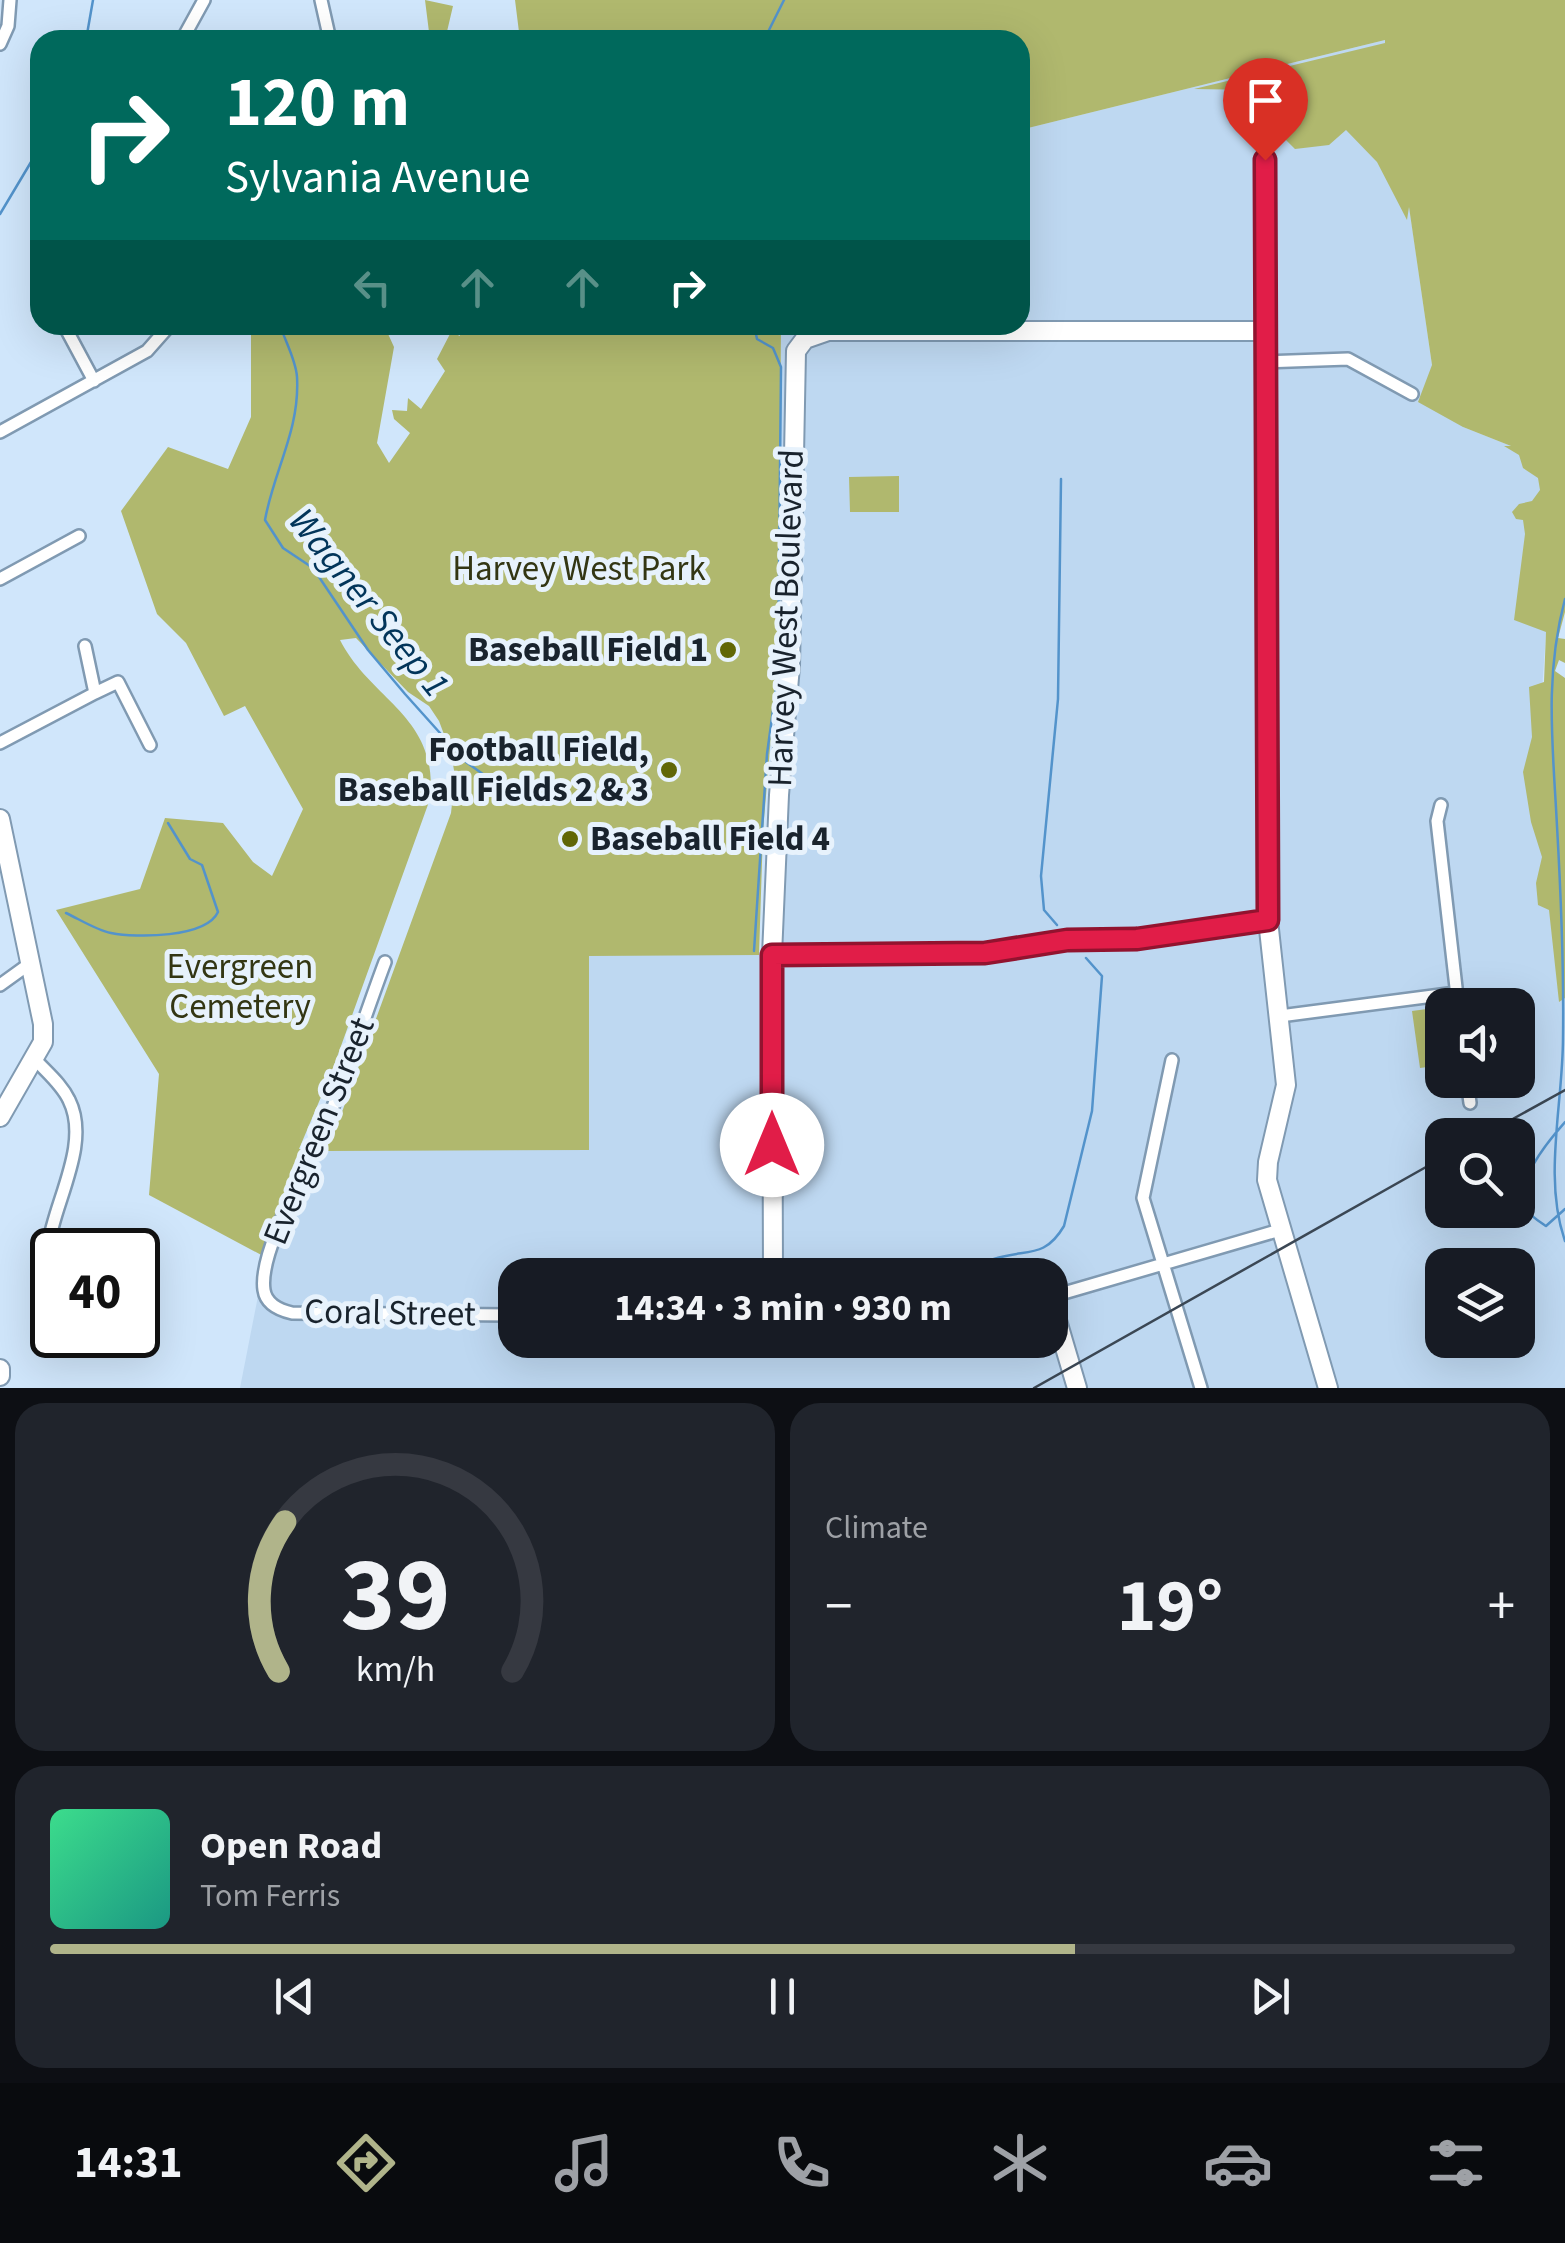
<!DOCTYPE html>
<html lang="en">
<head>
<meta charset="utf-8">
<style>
	:root { --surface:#171b24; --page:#20242c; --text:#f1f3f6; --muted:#9ea1a6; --line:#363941; --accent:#b0b48a }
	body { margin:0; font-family:"Source Sans 3",sans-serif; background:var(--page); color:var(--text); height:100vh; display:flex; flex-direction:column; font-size:38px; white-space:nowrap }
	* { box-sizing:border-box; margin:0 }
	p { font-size:32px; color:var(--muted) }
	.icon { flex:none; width:55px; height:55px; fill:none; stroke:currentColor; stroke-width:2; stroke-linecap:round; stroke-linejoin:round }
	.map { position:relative; height:1388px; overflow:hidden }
	.panel { display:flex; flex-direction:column; gap:15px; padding:15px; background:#0d0f14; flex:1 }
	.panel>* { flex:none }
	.hud { position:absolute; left:30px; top:30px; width:1000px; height:305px; border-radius:30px; box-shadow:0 10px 40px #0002; background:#00695c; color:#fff; overflow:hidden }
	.buttons { position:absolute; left:1425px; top:988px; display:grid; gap:20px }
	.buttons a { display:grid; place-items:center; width:110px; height:110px; border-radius:20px; background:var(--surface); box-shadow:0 10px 40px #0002; font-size:50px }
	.speed { position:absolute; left:30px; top:1228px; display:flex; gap:20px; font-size:50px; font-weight:700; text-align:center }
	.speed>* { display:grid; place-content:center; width:130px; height:130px; border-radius:50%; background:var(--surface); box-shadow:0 10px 40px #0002; line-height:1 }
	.speed .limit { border:5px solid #111; border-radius:15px; background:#fff; color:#111 }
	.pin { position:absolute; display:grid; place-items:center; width:85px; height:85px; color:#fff; margin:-102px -42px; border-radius:50% 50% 50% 0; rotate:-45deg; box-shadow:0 0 10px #0007 }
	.pin .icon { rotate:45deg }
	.me { position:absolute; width:110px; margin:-55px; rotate:0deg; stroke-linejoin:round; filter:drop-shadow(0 0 8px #0008) }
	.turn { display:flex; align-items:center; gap:35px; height:210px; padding:0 30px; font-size:45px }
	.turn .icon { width:130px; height:130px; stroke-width:2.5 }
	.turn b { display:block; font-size:70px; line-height:85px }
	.lanes { display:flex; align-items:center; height:95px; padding:0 30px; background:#0003; justify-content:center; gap:50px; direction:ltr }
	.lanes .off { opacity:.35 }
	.big { font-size:75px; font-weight:700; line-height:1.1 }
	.panel .widget { flex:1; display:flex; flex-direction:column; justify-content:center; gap:15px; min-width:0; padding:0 35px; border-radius:30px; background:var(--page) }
	.panel .dial { align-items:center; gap:0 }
	.dial svg { height:260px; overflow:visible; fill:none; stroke:var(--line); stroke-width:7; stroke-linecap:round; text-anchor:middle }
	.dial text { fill:var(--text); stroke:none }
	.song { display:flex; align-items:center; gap:30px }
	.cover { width:120px; height:120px; border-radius:15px; background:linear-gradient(135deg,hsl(150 70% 55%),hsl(170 70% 35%)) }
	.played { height:10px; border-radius:5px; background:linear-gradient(90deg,var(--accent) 70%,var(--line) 70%) }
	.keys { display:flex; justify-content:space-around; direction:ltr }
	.heat { display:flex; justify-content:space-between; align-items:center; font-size:55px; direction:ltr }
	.panel .tiles { flex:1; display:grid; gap:15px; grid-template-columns:1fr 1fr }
	.widget:last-child { grid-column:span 2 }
	.trip { position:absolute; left:498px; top:1258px; width:570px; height:100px; border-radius:30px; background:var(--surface); box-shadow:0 10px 40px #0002; font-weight:700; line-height:100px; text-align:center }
	.tabs { display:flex; height:160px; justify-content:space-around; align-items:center; background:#090b0e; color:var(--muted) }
	.tabs .icon { width:70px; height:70px }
	.tabs .on { color:var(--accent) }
	.tabs b { font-size:45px; color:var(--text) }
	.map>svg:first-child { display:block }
	.built { fill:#bed8f1; fill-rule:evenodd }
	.green { fill:#b0b86e }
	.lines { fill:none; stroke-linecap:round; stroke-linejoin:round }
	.stream { stroke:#5393cb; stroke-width:2.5 }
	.street-casing { stroke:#809ab2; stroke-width:16 }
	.secondary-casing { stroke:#809ab2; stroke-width:22 }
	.street { stroke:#fff; stroke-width:11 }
	.secondary { stroke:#fff; stroke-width:18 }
	.rail { stroke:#3b4754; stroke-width:2.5 }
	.route-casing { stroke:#92132f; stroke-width:25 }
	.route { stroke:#e11d48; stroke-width:18 }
	.poi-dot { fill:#616706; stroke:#e7f2fc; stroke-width:4 }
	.labels { text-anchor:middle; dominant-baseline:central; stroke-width:10; stroke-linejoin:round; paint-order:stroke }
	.park-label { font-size:35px; fill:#333613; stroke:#e7f2fc }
	.street-label { font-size:35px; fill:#19232d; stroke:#e7f2fc }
	.poi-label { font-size:35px; font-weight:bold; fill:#19232d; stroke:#e7f2fc; text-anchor:end }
	.water-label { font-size:38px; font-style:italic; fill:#02355a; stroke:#e7f2fc }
</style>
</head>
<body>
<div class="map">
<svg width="1565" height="1388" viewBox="0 0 1565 1388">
	<rect width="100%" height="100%" fill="#d0e6fb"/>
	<!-- built -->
	<path class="built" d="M1385 40 1432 365 1463 427 1524 451 1565 462 1550 578 1536 774 1565 823V1388H240L267 1250 314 1150H589L588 955 774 954 781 544V325H1020V130ZM1442 1005H1518V1080H1442ZM1442 1135H1518V1210H1442ZM1442 1265H1518V1340H1442ZM515 1275H1050V1340H515Z"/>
	<!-- green -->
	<path class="green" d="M425 0 453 6 445 40H430Z
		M515 0H1565V612L1558 638 1565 639V663L1559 660 1555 671 1565 678V998L1559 1002 1549 910 1538 905 1536 883 1542 857 1531 822 1523 772 1532 737 1529 687 1544 682 1546 632 1514 620 1525 534 1523 520 1516 519 1512 512 1519 504 1532 501 1540 490 1538 478 1523 468 1519 455 1504 446H1511L1463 427 1418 402 1432 365 1409 207 1407 220 1377 162 1346 130 1329 145 1295 149 1282 136 1275 121 1272 132 1266 130 1264 110 1256 107V90L1194 89 1385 43V40L1020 130V40H520Z
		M251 325H384L394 347 377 443 389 463 410 433 394 419 392 410 407 411 408 398 421 409 445 371 437 359 451 332 460 336V325H781L779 642 763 831 759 955 589 956V1150L325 1151 342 1112 451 813 455 776 451 753 439 721 429 706 408 692 356 638 340 640C371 701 439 716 430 799L332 1071 299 1149 314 1150 265 1257 149 1195 159 1074 56 910 140 889 165 818 223 823 253 862 272 876 303 809 245 706 224 716 186 643 157 614 121 511 168 447 228 469 251 417Z
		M899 476V512H850L849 477Z
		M1442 1007V1065L1420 1068 1412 1011Z"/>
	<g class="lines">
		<!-- stream -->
		<path class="stream" d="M86 40 93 0
			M764 40 784 0
			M0 214 40 147
			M280 325C285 341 296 360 297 377 300 430 274 470 265 520L283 548 313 568 368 650 405 694 466 762 487 777
			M754 325 757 339 773 348 781 367 778 674 767 754 754 951
			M1565 599C1544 677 1553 747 1557 826 1561 896 1564 967 1563 1038 1563 1104 1543 1178 1565 1241
			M66 913C79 919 96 930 111 933 136 938 206 938 218 912L202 865 190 859 168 823
			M1057 925 1044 910 1041 876 1058 699 1061 479
			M1565 1122C1549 1140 1511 1184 1527 1210 1530 1216 1540 1222 1546 1226L1565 1209
			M965 1275C974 1270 984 1263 994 1259 1026 1248 1044 1260 1064 1226L1092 1111 1102 976 1086 958"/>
		<defs>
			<path id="street" d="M321 0 330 40
				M182 40 204 0
				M0 44 8 26 10 0
				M1265 160 1266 331
				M64 325 94 381
				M1266 362 1348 359 1412 394
				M0 432 147 351 170 325
				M0 579 79 536
				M85 646 95 693 118 682 150 745
				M0 743 95 693
				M1441 805 1437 821 1458 1005
				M772 955 985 953 1067 940 1137 939 1268 920
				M385 962C364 1018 346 1075 324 1130 308 1167 258 1252 264 1290 266 1304 279 1310 292 1313L515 1315
				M0 985 32 962
				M1280 1016 1456 993
				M33 1057C45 1071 61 1083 69 1100 91 1144 54 1202 48 1247
				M1172 1060 1143 1198 1201 1388
				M1467 1080 1470 1103
				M1050 1297 1280 1230"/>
			<path id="secondary" d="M0 819 43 1024V1042L0 1117
				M773 1275 772 955 779 795 790 666 796 351 805 339 828 331H1266L1268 920 1286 1085 1268 1162 1267 1180 1328 1388
				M1050 1297 1077 1388
				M0 1369V1376"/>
		</defs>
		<!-- street casing -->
		<use href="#street" class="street-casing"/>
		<!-- secondary casing -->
		<use href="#secondary" class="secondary-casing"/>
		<!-- street -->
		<use href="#street" class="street"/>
		<!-- secondary -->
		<use href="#secondary" class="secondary"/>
		<!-- rail -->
		<path class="rail" d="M1484 1135 1565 1090
			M1034 1388 1442 1158"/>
	</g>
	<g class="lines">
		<defs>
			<path id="route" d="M772 1145V955L985 953 1067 940 1137 939 1268 920 1265 160"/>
		</defs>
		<!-- route casing -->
		<use href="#route" class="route-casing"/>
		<!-- route -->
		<use href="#route" class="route"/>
	</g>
	<!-- markers -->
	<g class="poi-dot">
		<circle cx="728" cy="650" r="10"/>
		<circle cx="669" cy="770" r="10"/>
		<circle cx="570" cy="839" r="10"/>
	</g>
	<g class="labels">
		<!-- park labels -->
		<g class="park-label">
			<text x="579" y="569">Harvey West Park</text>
			<text x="240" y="967">Evergreen<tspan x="240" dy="40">Cemetery</tspan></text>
		</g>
		<!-- street labels -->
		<g class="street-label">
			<text transform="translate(786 618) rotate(-88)">Harvey West Boulevard</text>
			<text transform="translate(319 1131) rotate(-68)">Evergreen Street</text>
			<text transform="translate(390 1313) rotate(1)">Coral Street</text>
		</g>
		<!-- poi labels -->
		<g class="poi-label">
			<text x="708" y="650">Baseball Field 1</text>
			<text x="649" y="750">Football Field,<tspan x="649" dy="40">Baseball Fields 2 &amp; 3</tspan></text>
			<text x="590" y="839" text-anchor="start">Baseball Field 4</text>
		</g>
		<!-- water labels -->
		<g class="water-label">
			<text transform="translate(369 603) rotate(51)">Wagner Seep 1</text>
		</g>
	</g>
</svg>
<div class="buttons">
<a><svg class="icon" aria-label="sound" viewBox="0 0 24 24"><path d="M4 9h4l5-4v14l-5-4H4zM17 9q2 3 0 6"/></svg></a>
<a><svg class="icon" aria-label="search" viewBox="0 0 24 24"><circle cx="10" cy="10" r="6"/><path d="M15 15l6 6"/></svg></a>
<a><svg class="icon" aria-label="layers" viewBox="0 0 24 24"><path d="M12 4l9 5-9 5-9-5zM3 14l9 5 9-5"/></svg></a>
</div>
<div class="speed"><div class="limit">40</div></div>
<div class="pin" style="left:1265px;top:160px;background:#d93025"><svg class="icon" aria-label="arrive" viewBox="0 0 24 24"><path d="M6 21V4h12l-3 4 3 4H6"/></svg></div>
<svg class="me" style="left:772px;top:1145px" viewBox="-20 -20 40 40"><circle r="19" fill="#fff"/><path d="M0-13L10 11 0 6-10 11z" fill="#e11d48"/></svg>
<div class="trip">14:34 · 3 min · 930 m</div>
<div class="hud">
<div class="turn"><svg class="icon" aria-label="right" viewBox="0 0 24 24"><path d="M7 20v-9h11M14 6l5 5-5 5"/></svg><div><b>120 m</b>Sylvania Avenue</div></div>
<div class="lanes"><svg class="icon off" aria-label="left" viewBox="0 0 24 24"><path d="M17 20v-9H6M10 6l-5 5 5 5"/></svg><svg class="icon off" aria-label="ahead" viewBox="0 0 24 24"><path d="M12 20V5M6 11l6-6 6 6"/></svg><svg class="icon off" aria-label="ahead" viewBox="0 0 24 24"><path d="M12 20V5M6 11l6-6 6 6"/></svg><svg class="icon" aria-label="right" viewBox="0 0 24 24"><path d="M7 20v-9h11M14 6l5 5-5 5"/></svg></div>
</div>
</div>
<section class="panel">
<div class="tiles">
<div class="widget dial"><svg viewBox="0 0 100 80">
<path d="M14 69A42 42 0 1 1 86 69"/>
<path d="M14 69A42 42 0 0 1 16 23" stroke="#b0b48a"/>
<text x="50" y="56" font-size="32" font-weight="700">39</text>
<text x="50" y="72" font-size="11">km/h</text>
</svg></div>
<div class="widget"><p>Climate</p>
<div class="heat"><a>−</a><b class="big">19°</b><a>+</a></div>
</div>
<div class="widget">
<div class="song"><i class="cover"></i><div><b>Open Road</b><p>Tom Ferris</p></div></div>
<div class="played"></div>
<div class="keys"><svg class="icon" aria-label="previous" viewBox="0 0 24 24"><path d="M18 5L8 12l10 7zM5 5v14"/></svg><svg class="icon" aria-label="pause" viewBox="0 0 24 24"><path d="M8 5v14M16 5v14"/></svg><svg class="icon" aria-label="next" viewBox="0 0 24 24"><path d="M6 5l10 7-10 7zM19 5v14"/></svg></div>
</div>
</div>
</section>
<nav class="tabs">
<b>14:31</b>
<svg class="icon on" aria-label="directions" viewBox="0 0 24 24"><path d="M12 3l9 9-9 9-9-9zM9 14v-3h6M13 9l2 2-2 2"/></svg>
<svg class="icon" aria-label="music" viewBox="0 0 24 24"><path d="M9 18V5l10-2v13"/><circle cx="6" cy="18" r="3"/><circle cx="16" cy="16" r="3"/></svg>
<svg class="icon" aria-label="phone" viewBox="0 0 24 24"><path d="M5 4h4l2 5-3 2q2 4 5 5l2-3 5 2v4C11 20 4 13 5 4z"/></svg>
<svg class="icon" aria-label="climate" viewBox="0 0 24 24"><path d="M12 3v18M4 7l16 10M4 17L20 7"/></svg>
<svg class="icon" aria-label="car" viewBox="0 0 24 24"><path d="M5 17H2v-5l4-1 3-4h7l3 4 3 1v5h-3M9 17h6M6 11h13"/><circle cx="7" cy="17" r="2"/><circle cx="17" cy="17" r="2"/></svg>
<svg class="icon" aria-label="filters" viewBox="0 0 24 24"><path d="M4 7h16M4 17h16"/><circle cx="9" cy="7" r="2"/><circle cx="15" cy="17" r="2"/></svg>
</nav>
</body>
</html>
